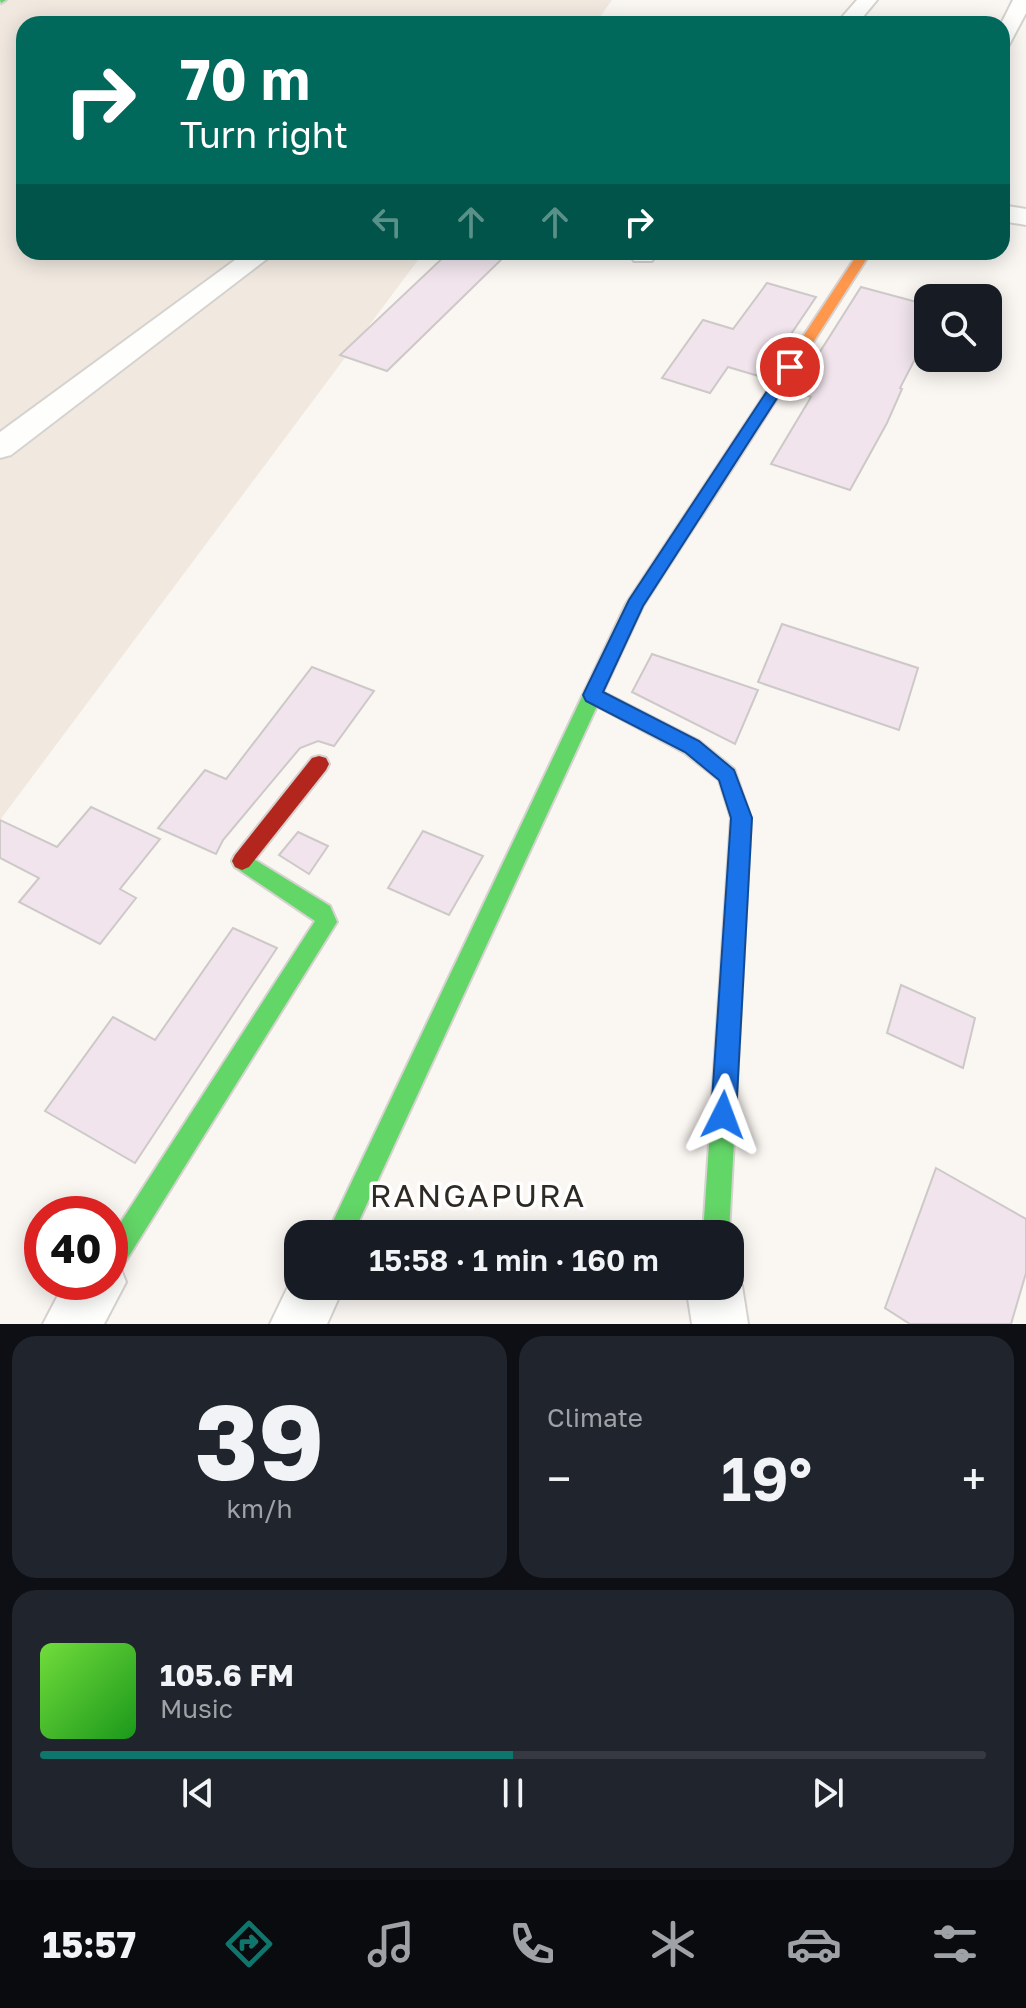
<!DOCTYPE html>
<html lang="en">
<head>
<meta charset="utf-8">
<style>
	:root { --surface:#171b24; --page:#20242c; --text:#f1f3f6; --muted:#9ea1a6; --line:#363941; --accent:#0f766e }
	body { margin:0; font-family:"Golos Text",sans-serif; background:var(--page); color:var(--text); height:100vh; display:flex; flex-direction:column; font-size:30px; white-space:nowrap }
	* { box-sizing:border-box; margin:0 }
	p { font-size:26px; color:var(--muted) }
	.icon { flex:none; width:44px; height:44px; fill:none; stroke:currentColor; stroke-width:2; stroke-linecap:round; stroke-linejoin:round }
	.map { position:relative; height:1324px; overflow:hidden }
	.drawer { display:flex; flex-direction:column; gap:12px; padding:12px; background:#0d0f14; flex:1 }
	.drawer>* { flex:none }
	.top-card { position:absolute; left:16px; top:16px; width:994px; height:244px; border-radius:24px; box-shadow:0 4px 20px #0003; background:#00695c; color:#fff; overflow:hidden }
	.fabs { position:absolute; left:914px; top:284px; display:grid; gap:16px }
	.fabs a { display:grid; place-items:center; width:88px; height:88px; border-radius:16px; background:var(--surface); box-shadow:0 4px 20px #0003; font-size:40px }
	.speed { position:absolute; left:24px; top:1196px; display:flex; gap:16px; font-size:40px; font-weight:700; text-align:center }
	.speed>* { display:grid; place-content:center; width:104px; height:104px; border-radius:50%; background:var(--surface); box-shadow:0 4px 20px #0003; line-height:1 }
	.speed .limit { border:12px solid #d22; background:#fff; color:#111 }
	.pin { position:absolute; display:grid; place-items:center; width:68px; height:68px; color:#fff; margin:-34px; border:4px solid #fff; border-radius:50%; box-shadow:0 2px 8px #0007 }
	.me { position:absolute; width:88px; margin:-44px; rotate:3deg; stroke-linejoin:round; filter:drop-shadow(0 0 6px #0008) }
	.turn { display:flex; align-items:center; gap:28px; height:168px; padding:0 32px; font-size:36px }
	.turn .icon { width:104px; height:104px; stroke-width:2.5 }
	.turn b { display:block; font-size:56px; line-height:68px }
	.lanes { display:flex; align-items:center; height:76px; padding:0 32px; background:#0003; justify-content:center; gap:40px; direction:ltr }
	.lanes .off { opacity:.35 }
	.big { font-size:60px; font-weight:600; line-height:1.1 }
	.drawer .widget { flex:1; display:flex; flex-direction:column; justify-content:center; gap:12px; min-width:0; padding:0 28px; border-radius:24px; background:var(--page) }
	.drawer .dial { align-items:center; gap:0 }
	.dial b { font-size:104px; line-height:1 }
	.song { display:flex; align-items:center; gap:24px }
	.cover { width:96px; height:96px; border-radius:12px; background:linear-gradient(135deg,hsl(100 70% 55%),hsl(120 70% 35%)) }
	.played { height:8px; border-radius:4px; background:linear-gradient(90deg,var(--accent) 50%,var(--line) 50%) }
	.keys { display:flex; justify-content:space-around; direction:ltr }
	.heat { display:flex; justify-content:space-between; align-items:center; font-size:44px; direction:ltr }
	.drawer .tiles { flex:1; display:grid; gap:12px; grid-template-columns:1fr 1fr }
	.widget:last-child { grid-column:span 2 }
	.trip { position:absolute; left:284px; top:1220px; width:460px; height:80px; border-radius:24px; background:var(--surface); box-shadow:0 4px 20px #0003; font-weight:600; line-height:80px; text-align:center }
	.menu { display:flex; height:128px; justify-content:space-around; align-items:center; background:#090b0e; color:var(--muted) }
	.menu .icon { width:56px; height:56px }
	.menu .on { color:var(--accent) }
	.menu b { font-size:36px; color:var(--text) }
	.map>svg:first-child { display:block }
	.built { fill:#f1e9e0 }
	.building { fill:#f1e4ec; stroke:#ccc9c8; stroke-width:2 }
	.lines { fill:none; stroke-linecap:round; stroke-linejoin:round }
	.street-casing { stroke:#d5d2cf; stroke-width:4 }
	.fast-casing { stroke:#d5d2cf; stroke-width:4 }
	.slow-casing { stroke:#d5d2cf; stroke-width:4 }
	.jam-casing { stroke:#d5d2cf; stroke-width:4 }
	.street { fill:#fefefd; fill-rule:evenodd }
	.fast { fill:#63d668; fill-rule:evenodd }
	.slow { fill:#ff974d; fill-rule:evenodd }
	.jam { fill:#b3261e; fill-rule:evenodd }
	.route { fill:#1a73e8; stroke:#114b97; stroke-width:2 }
	.labels { text-anchor:middle; dominant-baseline:central; stroke-width:7; stroke-linejoin:round; paint-order:stroke }
	.near-quarter-label { font-size:32px; letter-spacing:2px; fill:#2f2a24; stroke:#fff }
</style>
</head>
<body>
<div class="map">
<svg width="1026" height="1324" viewBox="0 0 1026 1324">
	<rect width="100%" height="100%" fill="#faf6f2"/>
	<!-- built -->
	<path class="built" d="M0 0H612L595 24H24V252H424L0 820Z"/>
	<!-- building -->
	<path class="building" d="M449 252H509L387 371 340 355Z
		M767 283 816 297 762 377 728 367 710 393 662 378 703 320 733 329Z
		M861 287 928 305V334L900 388 902 389 887 423 850 490 771 464 811 397 802 394 804 390 797 388Z
		M782 624 918 668 899 730 758 682Z
		M652 654 758 690 735 744 632 692Z
		M312 667 374 691 334 746 318 741 300 748 223 840 216 854 158 828 205 770 226 779Z
		M91 807 160 839 120 889 136 898 100 944 19 902 39 878 0 858V820L57 847Z
		M423 831 483 856 449 915 388 888Z
		M298 832 328 846 309 874 279 855Z
		M233 928 277 948 135 1163 45 1111 113 1017 155 1040Z
		M901 985 975 1018 963 1068 887 1033Z
		M936 1168 1026 1219V1273L1011 1324H910L885 1308Z"/>
	<g class="lines">
		<defs>
			<path id="street" d="M857 0H877L857 24H836Z
				M1013 0H1026V13L1009 45 1002 47 1001 24Z
				M1002 205 1026 209V225L1002 221Z
				M246 252H276L11 455 0 458V432Z
				M632 252H658L652 261H634L630 255Z
				M110 1259 118 1262 126 1282 104 1324H43L65 1282H110Z
				M730 1265 734 1266 742 1286 748 1324H692L686 1286H730Z
				M298 1266V1286H344L327 1324H270Z"/>
			<path id="fast" d="M0 0H6L1 3Z
				M695 508 703 513 643 606 603 692 699 741 734 769 751 818 729 1234H703L731 818 719 780 685 753 597 706 353 1234H327L626 604 689 509Z
				M242 852 330 906 337 922 119 1272 110 1276V1239L315 921 235 867 232 861 235 855Z"/>
			<path id="slow" d="M859 252H871L701 517H689L687 513 689 509Z"/>
			<path id="jam" d="M319 756 326 758 329 764 326 770 249 867 242 870 235 867 232 861 235 855 312 758Z"/>
		</defs>
		<!-- street casing -->
		<use href="#street" class="street-casing"/>
		<!-- fast casing -->
		<use href="#fast" class="fast-casing"/>
		<!-- slow casing -->
		<use href="#slow" class="slow-casing"/>
		<!-- jam casing -->
		<use href="#jam" class="jam-casing"/>
		<!-- street -->
		<use href="#street" class="street"/>
		<!-- fast -->
		<use href="#fast" class="fast"/>
		<!-- slow -->
		<use href="#slow" class="slow"/>
		<!-- jam -->
		<use href="#jam" class="jam"/>
	</g>
	<!-- route -->
	<path class="route" d="M790 363 797 367 643 606 603 692 699 741 734 770 752 818 736 1115 732 1124 723 1127 715 1124 711 1115 731 818 719 780 685 752 586 701 583 695 629 600 783 367Z"/>
	<g class="labels">
		<!-- near-quarter labels -->
		<g class="near-quarter-label">
			<text x="478" y="1195">RANGAPURA</text>
		</g>
	</g>
</svg>
<div class="fabs">
<a><svg class="icon" aria-label="search" viewBox="0 0 24 24"><circle cx="10" cy="10" r="6"/><path d="M15 15l6 6"/></svg></a>
</div>
<div class="speed"><div class="limit">40</div></div>
<div class="pin" style="left:790px;top:367px;background:#d93025"><svg class="icon" aria-label="arrive" viewBox="0 0 24 24"><path d="M6 21V4h12l-3 4 3 4H6"/></svg></div>
<svg class="me" style="left:723px;top:1115px" viewBox="-20 -20 40 40"><path d="M0-17L14 15 0 8-14 15z" fill="#1a73e8" stroke="#fff" stroke-width="4"/></svg>
<div class="trip">15:58 · 1 min · 160 m</div>
<div class="top-card">
<div class="turn"><svg class="icon" aria-label="right" viewBox="0 0 24 24"><path d="M7 20v-9h11M14 6l5 5-5 5"/></svg><div><b>70 m</b>Turn right</div></div>
<div class="lanes"><svg class="icon off" aria-label="left" viewBox="0 0 24 24"><path d="M17 20v-9H6M10 6l-5 5 5 5"/></svg><svg class="icon off" aria-label="ahead" viewBox="0 0 24 24"><path d="M12 20V5M6 11l6-6 6 6"/></svg><svg class="icon off" aria-label="ahead" viewBox="0 0 24 24"><path d="M12 20V5M6 11l6-6 6 6"/></svg><svg class="icon" aria-label="right" viewBox="0 0 24 24"><path d="M7 20v-9h11M14 6l5 5-5 5"/></svg></div>
</div>
</div>
<section class="drawer">
<div class="tiles">
<div class="widget dial"><b>39</b><p>km/h</p></div>
<div class="widget"><p>Climate</p>
<div class="heat"><a>−</a><b class="big">19°</b><a>+</a></div>
</div>
<div class="widget">
<div class="song"><i class="cover"></i><div><b>105.6 FM</b><p>Music</p></div></div>
<div class="played"></div>
<div class="keys"><svg class="icon" aria-label="previous" viewBox="0 0 24 24"><path d="M18 5L8 12l10 7zM5 5v14"/></svg><svg class="icon" aria-label="pause" viewBox="0 0 24 24"><path d="M8 5v14M16 5v14"/></svg><svg class="icon" aria-label="next" viewBox="0 0 24 24"><path d="M6 5l10 7-10 7zM19 5v14"/></svg></div>
</div>
</div>
</section>
<nav class="menu">
<b>15:57</b>
<svg class="icon on" aria-label="directions" viewBox="0 0 24 24"><path d="M12 3l9 9-9 9-9-9zM9 14v-3h6M13 9l2 2-2 2"/></svg>
<svg class="icon" aria-label="music" viewBox="0 0 24 24"><path d="M9 18V5l10-2v13"/><circle cx="6" cy="18" r="3"/><circle cx="16" cy="16" r="3"/></svg>
<svg class="icon" aria-label="phone" viewBox="0 0 24 24"><path d="M5 4h4l2 5-3 2q2 4 5 5l2-3 5 2v4C11 20 4 13 5 4z"/></svg>
<svg class="icon" aria-label="climate" viewBox="0 0 24 24"><path d="M12 3v18M4 7l16 10M4 17L20 7"/></svg>
<svg class="icon" aria-label="car" viewBox="0 0 24 24"><path d="M5 17H2v-5l4-1 3-4h7l3 4 3 1v5h-3M9 17h6M6 11h13"/><circle cx="7" cy="17" r="2"/><circle cx="17" cy="17" r="2"/></svg>
<svg class="icon" aria-label="filters" viewBox="0 0 24 24"><path d="M4 7h16M4 17h16"/><circle cx="9" cy="7" r="2"/><circle cx="15" cy="17" r="2"/></svg>
</nav>
</body>
</html>
